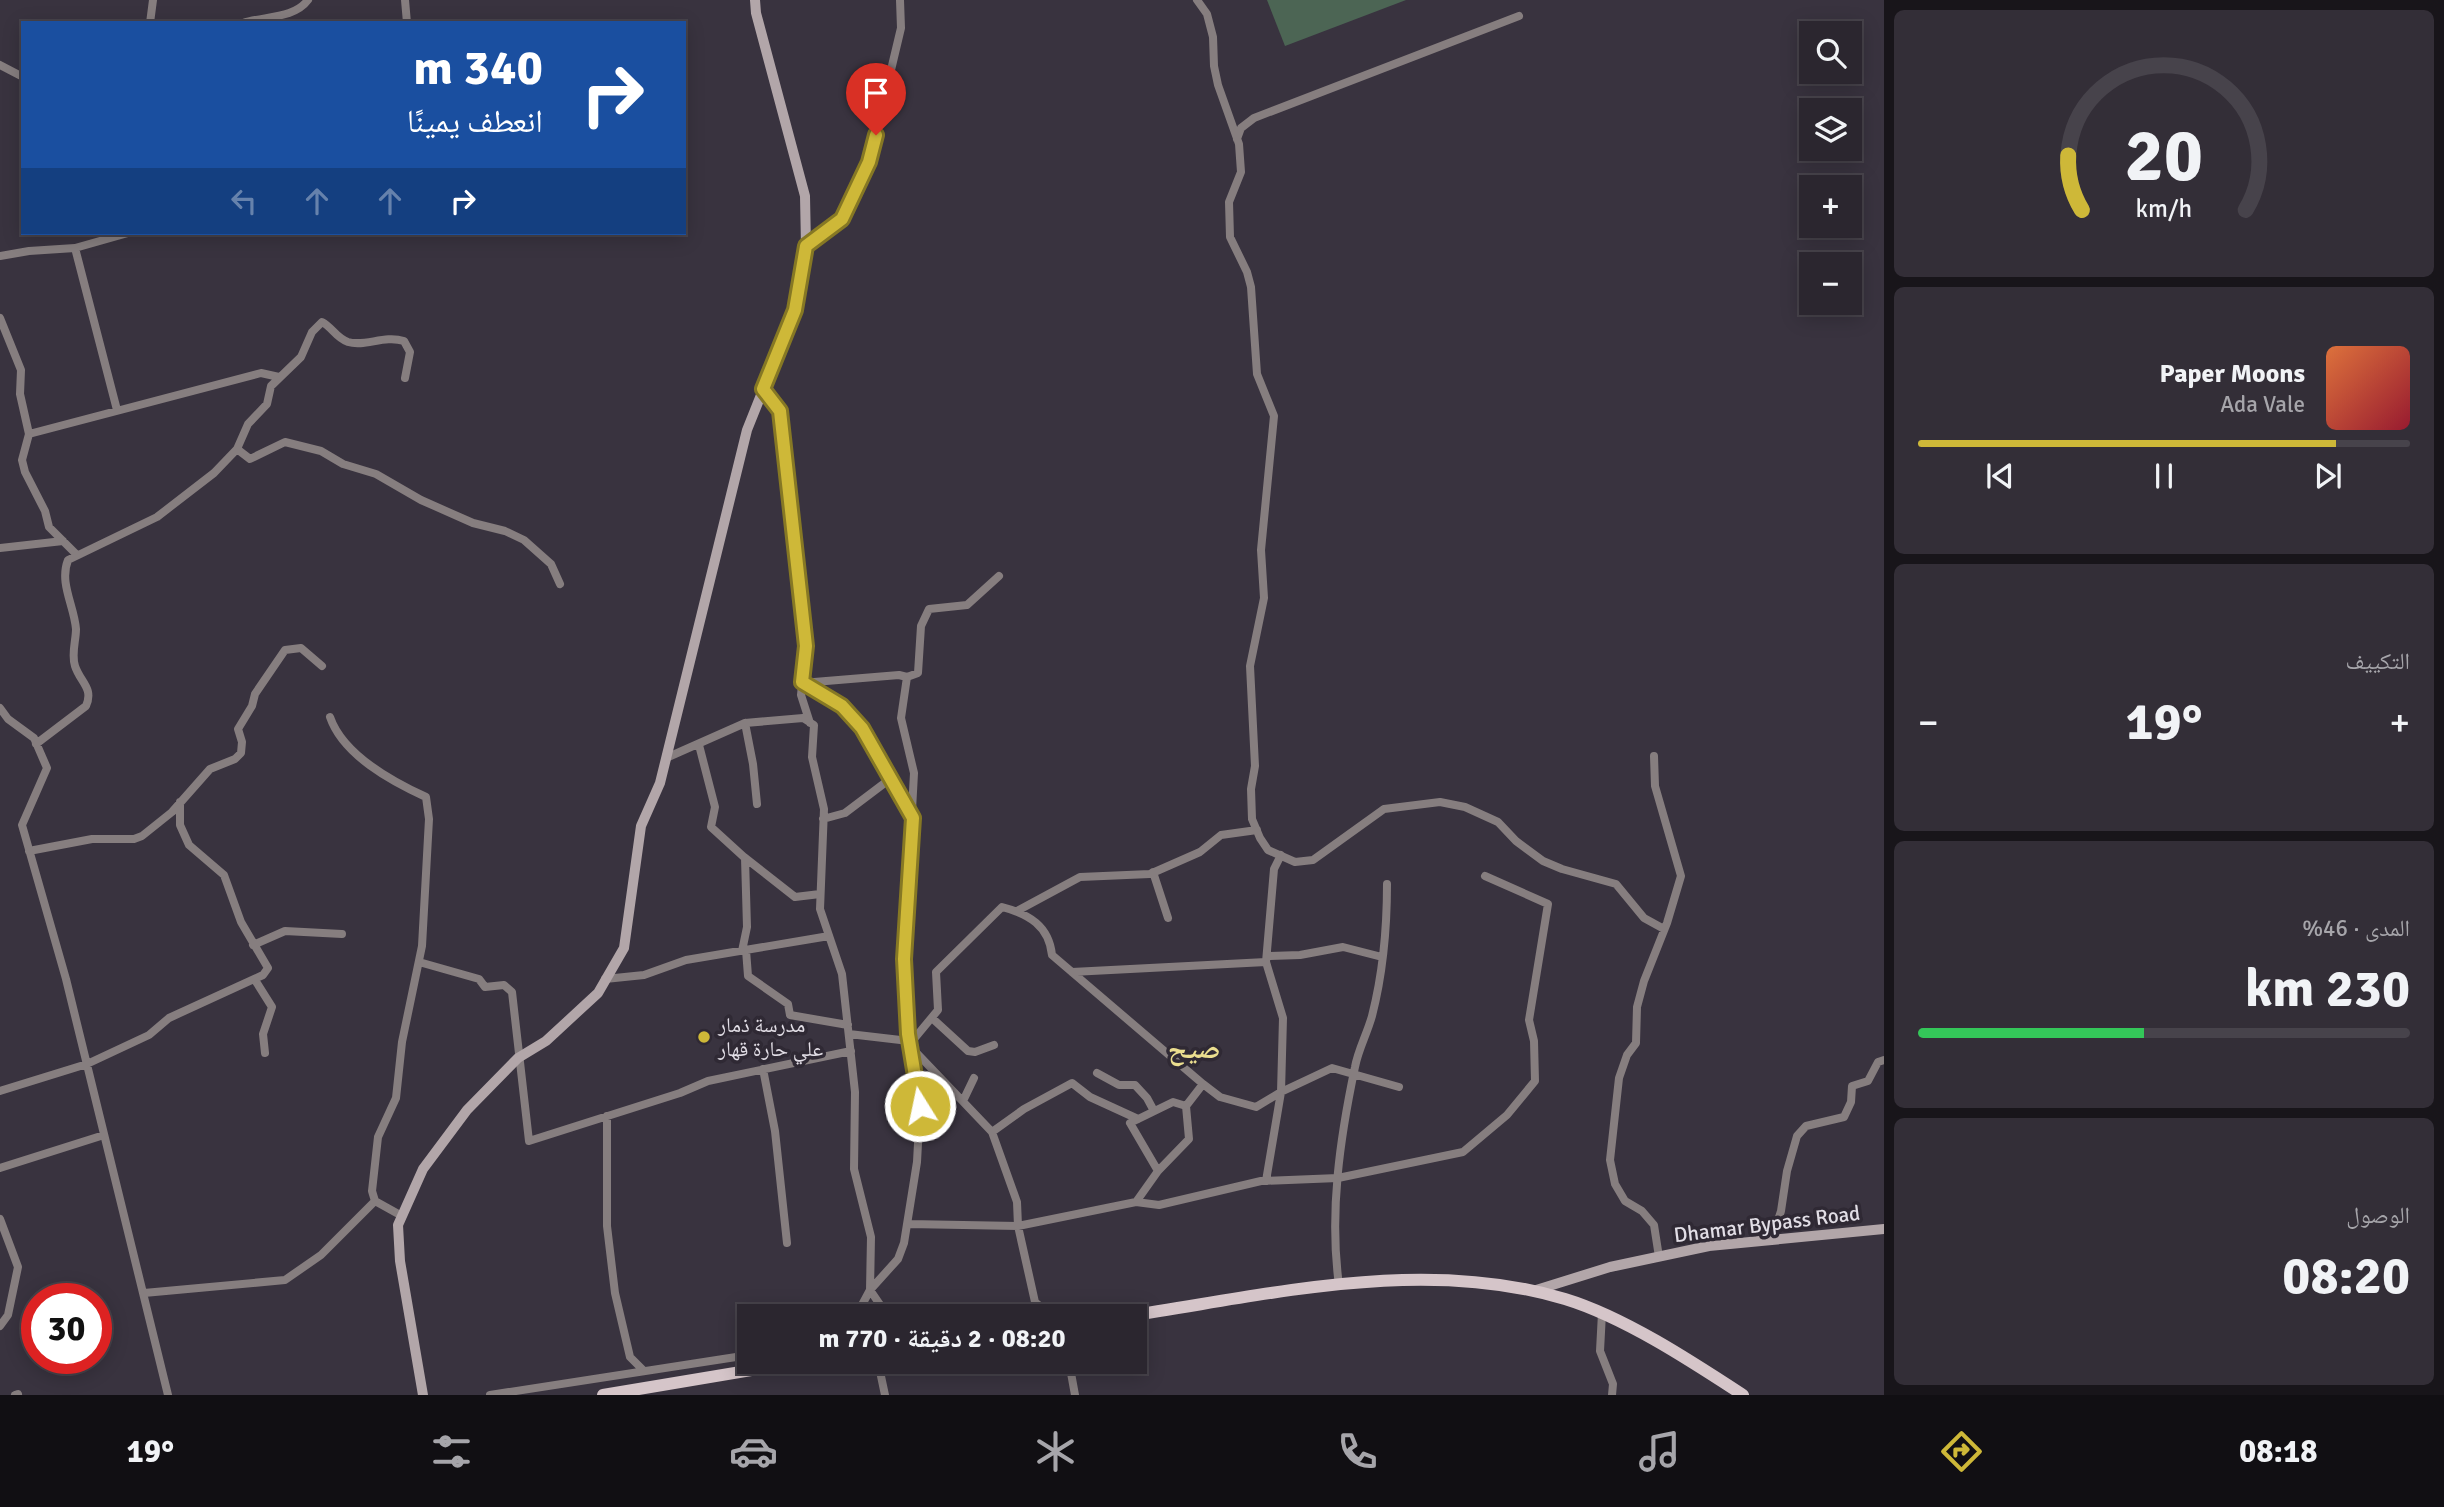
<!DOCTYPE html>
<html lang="ar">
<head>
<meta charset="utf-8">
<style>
	:root { --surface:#2b262f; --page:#332e37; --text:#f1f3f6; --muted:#a6a5aa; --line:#47434b; --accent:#ceb838 }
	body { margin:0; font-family:Signika,"Noto Naskh Arabic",sans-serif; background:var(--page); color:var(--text); direction:rtl; height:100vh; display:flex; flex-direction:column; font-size:26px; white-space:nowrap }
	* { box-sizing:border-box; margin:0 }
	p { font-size:23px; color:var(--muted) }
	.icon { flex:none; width:38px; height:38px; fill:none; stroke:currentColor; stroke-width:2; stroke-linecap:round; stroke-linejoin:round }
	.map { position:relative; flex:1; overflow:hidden; direction:ltr }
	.panel { display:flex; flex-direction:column; gap:10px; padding:10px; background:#18151a; width:560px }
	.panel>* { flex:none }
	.top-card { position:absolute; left:21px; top:21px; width:665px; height:214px; border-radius:0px; box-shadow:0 4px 18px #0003,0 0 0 2px var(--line); direction:rtl; background:#1a4fa0; color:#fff; overflow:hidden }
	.fabs { position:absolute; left:1799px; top:21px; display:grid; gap:14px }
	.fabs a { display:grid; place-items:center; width:63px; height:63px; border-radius:0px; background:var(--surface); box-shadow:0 4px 18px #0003,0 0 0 2px var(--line); font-size:35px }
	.speed { position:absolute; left:21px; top:1283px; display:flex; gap:14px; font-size:35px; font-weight:700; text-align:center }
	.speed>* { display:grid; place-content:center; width:91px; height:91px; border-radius:50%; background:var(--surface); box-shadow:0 4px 18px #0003,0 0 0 2px var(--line); line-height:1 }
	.speed .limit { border:10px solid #d22; background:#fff; color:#111 }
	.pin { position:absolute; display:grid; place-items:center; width:60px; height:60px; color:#fff; margin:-72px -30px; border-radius:50% 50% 50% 0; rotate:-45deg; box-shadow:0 0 7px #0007 }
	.pin .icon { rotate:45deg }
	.me { position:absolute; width:77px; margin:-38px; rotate:350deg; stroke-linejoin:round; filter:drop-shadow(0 0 5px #0008) }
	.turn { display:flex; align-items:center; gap:24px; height:147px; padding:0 28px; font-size:32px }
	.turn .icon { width:91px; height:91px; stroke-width:2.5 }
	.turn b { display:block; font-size:49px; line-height:60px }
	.lanes { display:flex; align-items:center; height:66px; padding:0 28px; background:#0003; justify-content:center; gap:35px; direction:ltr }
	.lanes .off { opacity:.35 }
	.big { font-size:52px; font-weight:700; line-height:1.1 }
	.panel .tile { flex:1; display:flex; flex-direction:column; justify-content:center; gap:10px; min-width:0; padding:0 24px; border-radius:10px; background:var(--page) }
	.panel .dial { align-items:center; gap:0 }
	.dial svg { height:182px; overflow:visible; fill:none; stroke:var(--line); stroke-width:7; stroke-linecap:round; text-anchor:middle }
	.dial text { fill:var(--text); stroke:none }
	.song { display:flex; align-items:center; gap:21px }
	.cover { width:84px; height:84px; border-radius:10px; background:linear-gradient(135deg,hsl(20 70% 55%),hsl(350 70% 35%)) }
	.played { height:7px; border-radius:4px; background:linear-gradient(90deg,var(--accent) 85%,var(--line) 85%) }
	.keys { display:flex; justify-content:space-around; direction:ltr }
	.heat { display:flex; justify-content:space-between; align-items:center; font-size:38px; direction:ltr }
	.charge { height:10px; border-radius:5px; background:linear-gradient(90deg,#34c759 46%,var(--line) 0) }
	.trip { position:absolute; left:737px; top:1304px; width:410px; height:70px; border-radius:0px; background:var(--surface); box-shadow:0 4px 18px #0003,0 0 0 2px var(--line); font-weight:700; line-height:70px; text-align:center; direction:rtl }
	.menu { display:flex; height:112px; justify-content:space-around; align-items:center; background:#110f13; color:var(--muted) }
	.menu .icon { width:49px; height:49px }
	.menu .current { color:var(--accent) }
	.menu b { font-size:32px; color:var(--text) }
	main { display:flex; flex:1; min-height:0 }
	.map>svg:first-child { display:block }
	.green { fill:#4c6554 }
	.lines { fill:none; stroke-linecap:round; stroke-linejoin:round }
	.street { stroke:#867e7f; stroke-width:8 }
	.secondary { stroke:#b2a6a9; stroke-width:10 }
	.primary { stroke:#d5c5c9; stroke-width:12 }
	.route-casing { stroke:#867824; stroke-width:18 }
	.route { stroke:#ceb838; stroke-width:12 }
	.poi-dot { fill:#ceb838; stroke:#2f2934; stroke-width:2.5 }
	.labels { text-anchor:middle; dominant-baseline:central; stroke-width:7; stroke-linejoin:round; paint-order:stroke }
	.poi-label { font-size:21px; fill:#e2dee6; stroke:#2f2934; text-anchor:start }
	.street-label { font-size:21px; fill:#e2dee6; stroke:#2f2934 }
	.district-label { font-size:28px; font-weight:bold; fill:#ebde8f; stroke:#2f2934 }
</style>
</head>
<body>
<main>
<section class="panel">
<div class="tile dial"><svg viewBox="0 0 100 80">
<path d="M14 69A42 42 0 1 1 86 69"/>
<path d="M14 69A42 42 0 0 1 8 45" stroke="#ceb838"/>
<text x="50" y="56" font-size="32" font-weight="700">20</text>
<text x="50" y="72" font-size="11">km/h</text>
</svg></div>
<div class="tile">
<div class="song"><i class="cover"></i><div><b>Paper Moons</b><p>Ada Vale</p></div></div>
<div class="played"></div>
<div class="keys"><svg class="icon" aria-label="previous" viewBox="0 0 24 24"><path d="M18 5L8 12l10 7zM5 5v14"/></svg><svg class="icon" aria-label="pause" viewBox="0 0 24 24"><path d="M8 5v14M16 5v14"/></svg><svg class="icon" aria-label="next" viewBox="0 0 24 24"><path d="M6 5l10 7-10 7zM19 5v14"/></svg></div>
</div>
<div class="tile"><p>التكييف</p>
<div class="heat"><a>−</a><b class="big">19°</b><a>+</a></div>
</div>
<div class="tile"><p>المدى · 46%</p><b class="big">230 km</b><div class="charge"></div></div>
<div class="tile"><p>الوصول</p><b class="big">08:20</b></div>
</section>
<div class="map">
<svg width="1884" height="1395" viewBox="0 0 1884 1395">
	<rect width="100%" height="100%" fill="#39333f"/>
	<!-- green -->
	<path class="green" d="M1267 0H1406L1285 46Z"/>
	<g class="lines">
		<!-- street -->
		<path class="street" d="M405 0 407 23
			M1197 0 1207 14 1213 37 1214 66 1218 85 1239 144 1241 172 1229 202 1230 237 1247 272 1251 287 1257 374 1274 416 1261 550 1264 598 1250 666 1255 766 1251 789 1252 819 1260 838 1268 850 1295 862 1313 860 1384 809 1440 802 1465 807 1498 822 1516 841 1543 861 1562 869 1616 884 1644 918 1664 929
			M150 23 153 0
			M243 23C264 16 294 19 308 0
			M0 65 23 77
			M1237 139 1241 128 1254 118 1519 16
			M806 246 842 219 869 162 901 28 900 0
			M75 248 128 233
			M0 256 29 251 75 248 117 410
			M0 318 21 370 20 394 29 434 22 460 25 472 45 511 49 527 76 554
			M763 389 780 411 806 646 801 695 810 723
			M29 434 261 373 279 377
			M237 449 250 459 285 442 321 451 343 464 376 474 421 500 473 523 505 531 524 540 551 564 560 584
			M0 548 63 541
			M802 683 842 706 862 728 911 815
			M802 683 899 675 907 677
			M0 708 8 719 34 738 47 768 22 825 66 979 168 1395
			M330 717C343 755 391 781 426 797L429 819 422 946 402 1042 396 1098 378 1137 372 1191 375 1201 402 1216
			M745 723 803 718 814 725 812 757 824 809 820 909 842 974 855 1092 854 1169 871 1237 870 1290 856 1316
			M36 744 86 706C94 688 80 682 75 666 71 654 76 641 76 629 74 605 59 583 68 560L157 517 214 473 237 449 248 424 267 404 271 386 301 357 312 332 322 322C332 327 336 338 348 342 365 347 384 335 404 341L410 352 405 378
			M699 745 715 807 711 827 745 858 747 927 742 951
			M1654 756 1655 786 1681 876 1667 923 1644 981 1637 1007 1636 1043 1627 1055 1619 1078 1610 1160 1615 1184 1625 1201 1642 1211 1654 1225 1659 1257
			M666 758 745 723 753 764 757 804
			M823 819 845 813 890 779
			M29 851 92 839H134L142 836 172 812 210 769 235 759 241 753 242 742 238 729 252 706 255 694 285 650 301 648 322 666
			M744 857 795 897 820 894
			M1153 872 1168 918
			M1017 911 1080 877 1150 874 1200 852 1221 835 1257 830
			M253 945 285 931 342 934
			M746 950 748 976 788 1004 790 1015 848 1025
			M1268 956 1300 955 1343 947 1382 957
			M419 962 479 979 485 987 504 985 512 992 529 1141 680 1093 708 1081 851 1051
			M1266 962 1283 1018 1281 1092 1266 1181
			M1072 972 1266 962 1274 869 1281 855
			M605 979 644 975 686 960 829 936
			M255 980 272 1007 263 1034 265 1053
			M932 1018 968 1051 975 1052 994 1045
			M849 1034 909 1041
			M763 1069 775 1131 787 1243
			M1097 1073 1119 1085H1135L1147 1098 1154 1111
			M1203 1084 1220 1097 1256 1107 1281 1092 1332 1068 1399 1087
			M0 1091 87 1064 149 1035 169 1018 263 975 268 968 241 922 224 875 189 845 180 825V802
			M963 1101 974 1078
			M607 1116V1226L615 1293 630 1357 644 1371
			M992 1132 1024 1109 1072 1083 1090 1097 1138 1119
			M0 1168 104 1135
			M1158 1171 1130 1123 1173 1102 1186 1106
			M0 1219 18 1267 8 1315 0 1326
			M908 1224 1018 1226 1136 1202 1159 1205 1261 1181 1338 1178 1463 1152 1507 1115 1535 1081 1534 1041 1529 1020 1548 904 1485 876
			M1772 1239 1781 1211 1787 1171 1797 1136 1806 1126 1844 1117 1851 1102 1852 1086 1868 1081 1878 1062 1884 1060
			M1339 1285C1329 1213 1340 1138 1355 1067 1358 1050 1367 1034 1372 1016 1383 973 1387 928 1387 884
			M144 1293 285 1280 321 1255 375 1201
			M1602 1313 1600 1351 1613 1384 1612 1395
			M901 1316 883 1309 870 1290 898 1259 904 1243 917 1162 920 1106 908 1034 904 959 914 773 901 718 907 677 918 673 921 626 929 609 967 605 999 576
			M1052 1316 1035 1302 1018 1226 1017 1202 992 1132 909 1045 938 1010 936 972 1002 907C1029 914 1049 926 1052 955L1203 1084 1186 1106 1189 1139 1158 1171 1136 1202
			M878 1362 885 1395
			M1069 1362 1075 1395
			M15 1395 18 1394
			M490 1395 749 1355"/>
		<!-- secondary -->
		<path class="secondary" d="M1533 1291 1610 1267 1709 1246 1884 1229
			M423 1395 400 1261 398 1225 423 1169 467 1110 518 1058 546 1041 598 993 624 948 641 826 660 783 747 430 795 310 806 246 805 196 756 13 755 0"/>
		<!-- primary -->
		<path class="primary" d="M1127 1316C1270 1295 1422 1256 1565 1299 1624 1317 1691 1361 1743 1395
			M603 1395 800 1362"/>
	</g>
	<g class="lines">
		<defs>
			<path id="route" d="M876 135 869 162 842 219 806 246 795 310 763 389 780 411 806 646 802 682 842 706 862 728 913 818 904 959 908 1034 920 1106"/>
		</defs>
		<!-- route casing -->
		<use href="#route" class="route-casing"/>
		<!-- route -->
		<use href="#route" class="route"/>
	</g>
	<!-- markers -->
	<circle class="poi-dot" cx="704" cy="1037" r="7"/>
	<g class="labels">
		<!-- poi labels -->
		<g class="poi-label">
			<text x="718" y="1025">مدرسة ذمار<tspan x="718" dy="24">علي حارة قهار</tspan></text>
		</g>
		<!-- street labels -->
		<g class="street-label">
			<text transform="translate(1767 1224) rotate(-7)">Dhamar Bypass Road</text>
		</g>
		<!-- district labels -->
		<g class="district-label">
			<text x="1194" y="1049">صيح</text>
		</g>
	</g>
</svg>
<div class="fabs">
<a><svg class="icon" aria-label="search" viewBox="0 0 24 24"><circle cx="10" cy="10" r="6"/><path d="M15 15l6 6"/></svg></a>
<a><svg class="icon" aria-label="layers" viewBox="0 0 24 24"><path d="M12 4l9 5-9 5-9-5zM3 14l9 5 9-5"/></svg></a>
<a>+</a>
<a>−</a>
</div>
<div class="speed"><div class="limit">30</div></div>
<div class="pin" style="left:876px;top:135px;background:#d93025"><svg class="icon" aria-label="arrive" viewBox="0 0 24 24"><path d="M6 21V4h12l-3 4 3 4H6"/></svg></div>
<svg class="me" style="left:920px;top:1106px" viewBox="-20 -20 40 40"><circle r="17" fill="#ceb838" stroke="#fff" stroke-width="3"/><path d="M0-11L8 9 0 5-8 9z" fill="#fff"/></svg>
<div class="trip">08:20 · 2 دقيقة · 770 m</div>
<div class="top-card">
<div class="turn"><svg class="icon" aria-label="right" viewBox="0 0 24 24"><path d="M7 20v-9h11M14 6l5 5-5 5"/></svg><div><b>340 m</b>انعطف يمينًا</div></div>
<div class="lanes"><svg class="icon off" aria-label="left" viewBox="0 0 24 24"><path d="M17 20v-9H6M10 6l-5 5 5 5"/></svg><svg class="icon off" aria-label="ahead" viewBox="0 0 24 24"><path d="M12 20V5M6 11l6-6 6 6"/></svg><svg class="icon off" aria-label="ahead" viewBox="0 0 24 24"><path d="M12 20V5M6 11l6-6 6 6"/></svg><svg class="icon" aria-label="right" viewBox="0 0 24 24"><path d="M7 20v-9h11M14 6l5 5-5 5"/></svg></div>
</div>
</div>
</main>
<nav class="menu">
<b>08:18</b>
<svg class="icon current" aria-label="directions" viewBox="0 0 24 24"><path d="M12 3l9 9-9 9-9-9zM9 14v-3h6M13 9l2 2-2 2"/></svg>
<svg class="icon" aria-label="music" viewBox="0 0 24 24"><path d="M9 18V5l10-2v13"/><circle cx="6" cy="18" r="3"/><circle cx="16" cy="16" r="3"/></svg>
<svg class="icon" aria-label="phone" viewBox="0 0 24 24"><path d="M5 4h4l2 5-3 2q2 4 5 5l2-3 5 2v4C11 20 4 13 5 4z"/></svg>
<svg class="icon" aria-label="climate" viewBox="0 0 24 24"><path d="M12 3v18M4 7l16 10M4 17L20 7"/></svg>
<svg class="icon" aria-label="car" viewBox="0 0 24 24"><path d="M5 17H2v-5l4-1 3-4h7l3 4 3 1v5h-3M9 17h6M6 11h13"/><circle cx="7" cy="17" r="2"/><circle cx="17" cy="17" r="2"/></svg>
<svg class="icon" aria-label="filters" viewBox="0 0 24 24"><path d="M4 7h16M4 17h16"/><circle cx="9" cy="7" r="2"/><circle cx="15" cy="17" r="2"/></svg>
<b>19°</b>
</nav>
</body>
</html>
